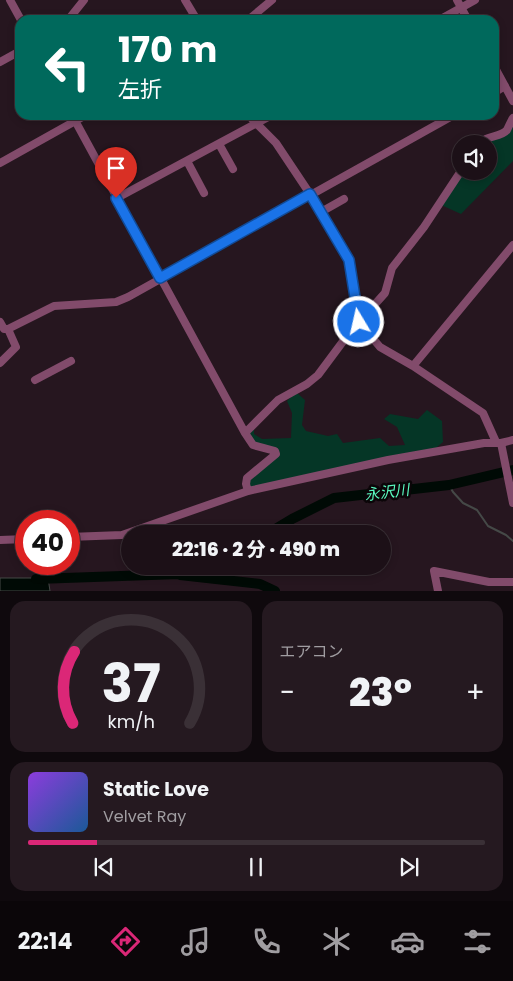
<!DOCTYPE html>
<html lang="ja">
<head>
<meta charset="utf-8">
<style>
	:root { --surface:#1c1017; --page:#251920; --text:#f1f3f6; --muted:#a09da1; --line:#3a3036; --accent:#db2777 }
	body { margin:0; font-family:Poppins,"Noto Sans JP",sans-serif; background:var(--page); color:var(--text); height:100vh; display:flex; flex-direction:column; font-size:19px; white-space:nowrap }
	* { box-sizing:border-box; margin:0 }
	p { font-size:16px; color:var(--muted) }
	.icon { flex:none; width:28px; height:28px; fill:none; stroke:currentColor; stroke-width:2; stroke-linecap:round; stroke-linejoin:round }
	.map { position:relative; height:591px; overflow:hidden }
	.panel { display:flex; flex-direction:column; gap:10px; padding:10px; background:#0f090d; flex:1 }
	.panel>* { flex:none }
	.banner { position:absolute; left:15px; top:15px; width:484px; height:105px; border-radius:15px; box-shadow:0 2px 8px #0003,0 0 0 1px var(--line); background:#00695c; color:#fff; overflow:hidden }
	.fabs { position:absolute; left:452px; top:135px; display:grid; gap:10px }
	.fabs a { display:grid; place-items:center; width:45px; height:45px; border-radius:50%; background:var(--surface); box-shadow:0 2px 8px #0003,0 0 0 1px var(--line); font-size:25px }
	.speed { position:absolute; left:15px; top:510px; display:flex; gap:10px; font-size:25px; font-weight:700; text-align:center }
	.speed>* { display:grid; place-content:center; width:65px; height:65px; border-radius:50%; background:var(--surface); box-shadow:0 2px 8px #0003,0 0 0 1px var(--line); line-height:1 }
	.speed .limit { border:8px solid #d22; background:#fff; color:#111 }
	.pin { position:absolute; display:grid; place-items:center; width:42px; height:42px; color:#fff; margin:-51px -21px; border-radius:50% 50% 50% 0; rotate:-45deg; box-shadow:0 0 5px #0007 }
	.pin .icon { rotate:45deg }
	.me { position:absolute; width:55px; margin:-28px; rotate:351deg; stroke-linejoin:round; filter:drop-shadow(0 0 4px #0008) }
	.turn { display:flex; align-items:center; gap:18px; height:105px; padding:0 20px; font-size:22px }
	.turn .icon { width:65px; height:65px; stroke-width:2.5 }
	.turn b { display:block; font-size:35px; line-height:42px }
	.big { font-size:38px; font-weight:800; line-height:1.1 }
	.panel .card { flex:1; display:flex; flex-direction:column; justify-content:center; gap:8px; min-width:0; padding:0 18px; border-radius:15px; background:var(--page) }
	.panel .dial { align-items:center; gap:0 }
	.dial svg { height:130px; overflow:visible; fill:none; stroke:var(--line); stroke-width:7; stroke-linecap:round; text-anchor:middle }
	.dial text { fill:var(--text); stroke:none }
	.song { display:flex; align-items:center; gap:15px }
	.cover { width:60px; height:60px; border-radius:8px; background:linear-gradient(135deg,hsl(270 70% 55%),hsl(210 70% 35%)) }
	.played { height:5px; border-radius:2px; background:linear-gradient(90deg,var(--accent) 15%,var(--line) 15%) }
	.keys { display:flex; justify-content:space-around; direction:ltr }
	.heat { display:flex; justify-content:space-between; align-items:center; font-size:28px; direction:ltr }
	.panel .tiles { flex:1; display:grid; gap:10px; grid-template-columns:1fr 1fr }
	.card:last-child { grid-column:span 2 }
	.trip { position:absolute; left:121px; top:525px; width:270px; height:50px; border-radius:25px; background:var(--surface); box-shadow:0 2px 8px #0003,0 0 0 1px var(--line); font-weight:800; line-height:50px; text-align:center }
	.tabs { display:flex; height:80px; justify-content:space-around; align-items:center; background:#0b0609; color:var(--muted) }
	.tabs .icon { width:35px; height:35px }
	.tabs .on { color:var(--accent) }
	.tabs b { font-size:22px; color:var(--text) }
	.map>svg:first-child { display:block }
	.green { fill:#053626 }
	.water { fill:#000a05; stroke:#454947 }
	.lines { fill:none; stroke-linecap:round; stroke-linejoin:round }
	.stream { stroke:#454947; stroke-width:2 }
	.river { stroke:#000a05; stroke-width:10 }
	.minor { stroke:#824b6b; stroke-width:8 }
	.route-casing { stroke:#114b97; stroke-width:12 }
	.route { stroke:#1a73e8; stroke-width:9 }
	.labels { text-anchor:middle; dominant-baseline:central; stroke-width:5; stroke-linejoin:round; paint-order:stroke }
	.water-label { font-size:15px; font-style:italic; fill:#5afcc1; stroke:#0b0508 }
</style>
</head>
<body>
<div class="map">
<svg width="513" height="591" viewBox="0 0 513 591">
	<rect width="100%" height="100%" fill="#26161f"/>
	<!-- green -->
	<path class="green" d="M513 121V161L461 214 439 204 462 171H489V144H480L504 135Z
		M296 392 305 400 302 425 306 431 328 436 337 434 343 443 380 438 389 446 405 445 397 427 384 419 390 414 418 419 427 410 442 421 443 442 430 453 250 489 249 481 277 448 256 444 248 434 254 426V434L262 439 291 438 292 413 287 401Z"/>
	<!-- water -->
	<path class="water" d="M0 578H48L50 591H0Z"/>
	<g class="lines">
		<!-- stream -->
		<path class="stream" d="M449 485 453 492 463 503 477 510 488 526 506 535 513 541"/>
		<!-- river -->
		<path class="river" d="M267 534 292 519 334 498 449 485 513 470
			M180 575 260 584 275 591
			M36 579 179 574 198 566"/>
		<!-- minor -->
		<path class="minor" d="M10 0 21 20
			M185 0 197 20
			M457 0 468 20
			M68 20 84 0
			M248 20 272 0
			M439 20 475 0
			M0 62 20 51
			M494 66 513 101
			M494 93 505 86
			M72 115 245 433 253 445 275 451 276 454 247 478 246 484 248 491
			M248 115 276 143 310 194 349 260 359 322 380 347 413 366 483 413 496 442
			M219 144 233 169
			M480 144C486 135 500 138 507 130 509 126 511 121 513 118
			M187 161 204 193
			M0 163 86 115
			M117 198 272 115
			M321 212 344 199
			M0 322 4 329H8L16 347 0 363
			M8 329 54 306 116 302 128 297 454 115
			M413 366 513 245
			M35 380 71 361
			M245 433 278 400 307 384 318 375 350 332 385 293 392 268 424 227 461 171
			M501 443 513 503
			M69 537 122 535 248 491 388 460 484 443H501L513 440
			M0 540 26 539
			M438 591 434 571 489 582H513"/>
	</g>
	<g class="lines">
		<defs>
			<path id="route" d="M116 198 160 278 310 194 349 260 359 322"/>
		</defs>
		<!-- route casing -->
		<use href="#route" class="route-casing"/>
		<!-- route -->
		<use href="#route" class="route"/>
	</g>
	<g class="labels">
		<!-- water labels -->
		<g class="water-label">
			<text transform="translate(387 492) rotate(-7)">永沢川</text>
		</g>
	</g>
</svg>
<div class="fabs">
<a><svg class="icon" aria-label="sound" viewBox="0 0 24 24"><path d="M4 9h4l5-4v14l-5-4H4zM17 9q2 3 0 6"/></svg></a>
</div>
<div class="speed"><div class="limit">40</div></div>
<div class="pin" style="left:116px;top:198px;background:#d93025"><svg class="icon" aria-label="arrive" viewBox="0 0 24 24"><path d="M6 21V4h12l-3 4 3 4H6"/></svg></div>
<svg class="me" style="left:359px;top:322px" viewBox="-20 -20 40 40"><circle r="17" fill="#1a73e8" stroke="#fff" stroke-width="3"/><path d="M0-11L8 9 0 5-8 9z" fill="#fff"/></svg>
<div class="trip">22:16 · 2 分 · 490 m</div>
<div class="banner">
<div class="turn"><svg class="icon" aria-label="left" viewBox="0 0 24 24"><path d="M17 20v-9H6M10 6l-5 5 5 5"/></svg><div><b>170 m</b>左折</div></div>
</div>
</div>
<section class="panel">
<div class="tiles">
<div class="card dial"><svg viewBox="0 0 100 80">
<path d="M14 69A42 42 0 1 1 86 69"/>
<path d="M14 69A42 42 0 0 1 15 25" stroke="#db2777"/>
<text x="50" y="56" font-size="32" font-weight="700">37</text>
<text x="50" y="72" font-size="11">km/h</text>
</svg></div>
<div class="card"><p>エアコン</p>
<div class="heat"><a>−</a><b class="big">23°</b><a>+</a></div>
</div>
<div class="card">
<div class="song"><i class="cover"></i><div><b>Static Love</b><p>Velvet Ray</p></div></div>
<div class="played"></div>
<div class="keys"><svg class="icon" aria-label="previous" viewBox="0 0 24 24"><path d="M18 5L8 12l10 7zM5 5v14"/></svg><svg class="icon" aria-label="pause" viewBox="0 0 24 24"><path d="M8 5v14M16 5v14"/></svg><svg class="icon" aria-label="next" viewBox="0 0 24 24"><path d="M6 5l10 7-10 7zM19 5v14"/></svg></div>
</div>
</div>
</section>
<nav class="tabs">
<b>22:14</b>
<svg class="icon on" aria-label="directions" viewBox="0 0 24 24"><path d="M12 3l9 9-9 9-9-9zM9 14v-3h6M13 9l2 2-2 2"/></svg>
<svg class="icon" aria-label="music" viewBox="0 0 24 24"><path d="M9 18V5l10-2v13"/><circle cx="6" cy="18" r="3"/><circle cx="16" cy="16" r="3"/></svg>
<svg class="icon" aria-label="phone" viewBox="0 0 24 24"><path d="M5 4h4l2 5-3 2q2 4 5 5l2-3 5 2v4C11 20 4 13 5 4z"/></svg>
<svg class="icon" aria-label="climate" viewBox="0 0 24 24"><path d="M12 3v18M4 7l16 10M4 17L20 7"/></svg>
<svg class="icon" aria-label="car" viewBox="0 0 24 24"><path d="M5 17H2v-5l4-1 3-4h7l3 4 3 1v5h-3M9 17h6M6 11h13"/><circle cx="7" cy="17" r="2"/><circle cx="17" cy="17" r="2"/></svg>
<svg class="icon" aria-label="filters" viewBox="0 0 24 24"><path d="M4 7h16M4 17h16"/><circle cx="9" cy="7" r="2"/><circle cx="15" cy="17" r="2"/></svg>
</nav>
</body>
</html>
